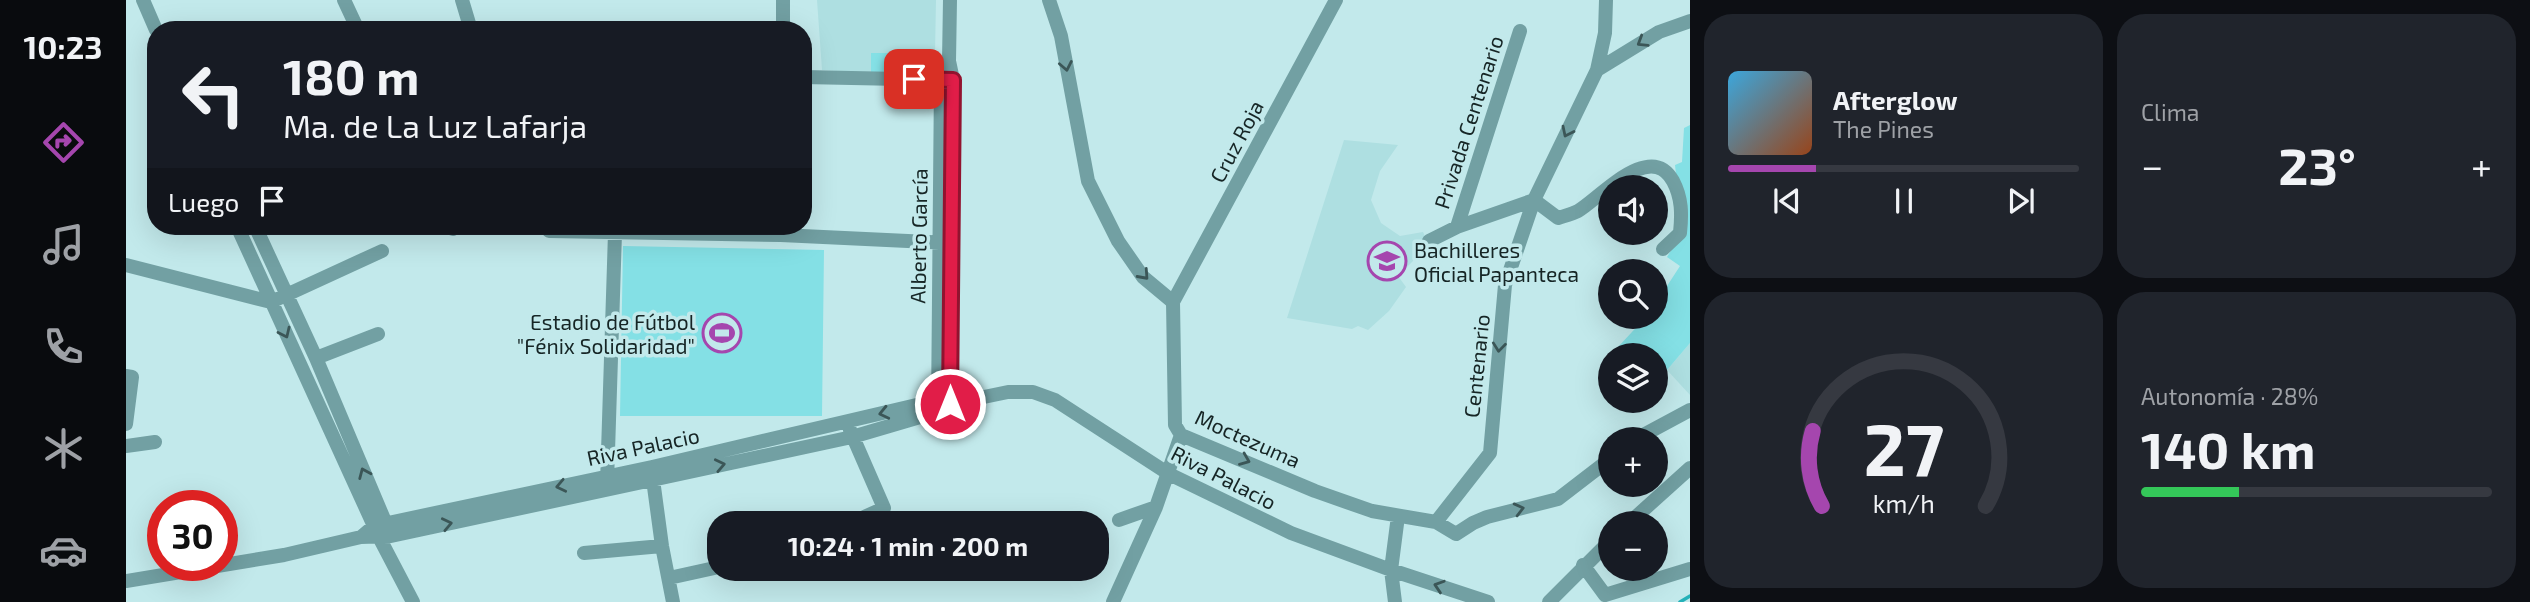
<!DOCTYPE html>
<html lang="es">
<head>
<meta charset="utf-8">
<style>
	:root { --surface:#171b24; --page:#20242c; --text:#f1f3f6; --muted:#9ea1a6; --line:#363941; --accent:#a546ae }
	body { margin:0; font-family:"Exo 2",sans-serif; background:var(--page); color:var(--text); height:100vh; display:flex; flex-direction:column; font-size:26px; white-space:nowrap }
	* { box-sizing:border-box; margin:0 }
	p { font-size:23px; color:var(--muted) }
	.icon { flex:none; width:38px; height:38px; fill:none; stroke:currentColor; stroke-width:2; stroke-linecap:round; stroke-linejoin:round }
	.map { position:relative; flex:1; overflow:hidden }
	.sheet { display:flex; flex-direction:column; gap:14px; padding:14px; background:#0d0f14; width:840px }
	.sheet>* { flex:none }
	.guide { position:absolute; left:21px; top:21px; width:665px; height:214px; border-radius:28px; box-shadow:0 7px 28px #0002; background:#171b24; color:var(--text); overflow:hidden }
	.fabs { position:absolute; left:1472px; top:175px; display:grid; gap:14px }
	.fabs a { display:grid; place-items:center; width:70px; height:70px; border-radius:50%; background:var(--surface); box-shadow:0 7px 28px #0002; font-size:35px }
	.speed { position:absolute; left:21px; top:490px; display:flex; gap:14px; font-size:35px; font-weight:700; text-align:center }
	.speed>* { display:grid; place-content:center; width:91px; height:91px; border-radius:50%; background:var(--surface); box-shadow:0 7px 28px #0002; line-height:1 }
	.speed .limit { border:10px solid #d22; background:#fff; color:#111 }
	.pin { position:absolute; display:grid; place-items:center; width:60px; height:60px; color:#fff; margin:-30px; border-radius:14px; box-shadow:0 4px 10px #0006 }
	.me { position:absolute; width:77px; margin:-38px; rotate:0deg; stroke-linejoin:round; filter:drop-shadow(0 0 5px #0008) }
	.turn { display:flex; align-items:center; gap:24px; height:147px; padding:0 21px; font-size:32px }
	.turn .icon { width:91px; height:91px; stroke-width:2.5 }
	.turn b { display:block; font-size:49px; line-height:60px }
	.then { display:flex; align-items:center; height:66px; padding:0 21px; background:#0003; gap:14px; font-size:26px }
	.big { font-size:52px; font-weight:700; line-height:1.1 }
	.sheet .widget { flex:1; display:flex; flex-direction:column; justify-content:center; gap:10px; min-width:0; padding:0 24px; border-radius:28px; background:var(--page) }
	.sheet .dial { align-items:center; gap:0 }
	.dial svg { height:182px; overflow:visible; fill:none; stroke:var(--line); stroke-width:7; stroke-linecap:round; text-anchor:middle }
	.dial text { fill:var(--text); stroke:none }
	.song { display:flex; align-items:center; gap:21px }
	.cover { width:84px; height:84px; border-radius:10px; background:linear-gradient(135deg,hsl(200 70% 55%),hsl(20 70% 35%)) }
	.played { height:7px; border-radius:4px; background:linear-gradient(90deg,var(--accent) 25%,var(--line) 25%) }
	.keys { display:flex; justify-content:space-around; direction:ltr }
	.heat { display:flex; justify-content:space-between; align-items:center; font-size:38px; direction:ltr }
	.charge { height:10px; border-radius:5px; background:linear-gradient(90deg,#34c759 28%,var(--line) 0) }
	.sheet .tiles { flex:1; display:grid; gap:14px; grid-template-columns:repeat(2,1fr) }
	.trip { position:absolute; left:581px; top:511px; width:402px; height:70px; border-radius:28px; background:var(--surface); box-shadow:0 7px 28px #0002; font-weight:700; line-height:70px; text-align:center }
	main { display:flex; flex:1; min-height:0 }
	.tab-bar { display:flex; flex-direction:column; width:126px; justify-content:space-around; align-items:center; background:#090b0e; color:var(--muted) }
	.tab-bar .icon { width:49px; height:49px }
	.tab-bar .on { color:var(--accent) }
	.tab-bar b { font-size:32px; color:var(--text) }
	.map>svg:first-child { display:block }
	.built { fill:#aedfe1 }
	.green { fill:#84e0e5 }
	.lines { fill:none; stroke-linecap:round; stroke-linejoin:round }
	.stream { stroke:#24b1b8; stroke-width:3.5 }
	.minor { stroke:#72a0a3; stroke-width:14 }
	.oneway { stroke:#3b5657 }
	.route-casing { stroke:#92132f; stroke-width:18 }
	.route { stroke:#e11d48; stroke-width:12 }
	.labels { text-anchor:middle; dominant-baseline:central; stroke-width:7; stroke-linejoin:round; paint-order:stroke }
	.street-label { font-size:21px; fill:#162525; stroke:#c2e9eb }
	.poi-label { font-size:21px; fill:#162525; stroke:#c2e9eb; text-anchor:start }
</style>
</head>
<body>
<main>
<nav class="tab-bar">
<b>10:23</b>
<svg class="icon on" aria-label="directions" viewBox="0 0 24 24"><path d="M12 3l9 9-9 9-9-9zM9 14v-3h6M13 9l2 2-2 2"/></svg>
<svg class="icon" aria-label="music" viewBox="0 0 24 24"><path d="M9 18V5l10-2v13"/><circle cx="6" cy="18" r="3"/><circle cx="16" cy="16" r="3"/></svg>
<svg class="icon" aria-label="phone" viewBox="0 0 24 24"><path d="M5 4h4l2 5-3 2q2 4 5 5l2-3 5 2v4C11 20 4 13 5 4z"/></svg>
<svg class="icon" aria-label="climate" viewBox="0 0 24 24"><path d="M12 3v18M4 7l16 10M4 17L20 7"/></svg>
<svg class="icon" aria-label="car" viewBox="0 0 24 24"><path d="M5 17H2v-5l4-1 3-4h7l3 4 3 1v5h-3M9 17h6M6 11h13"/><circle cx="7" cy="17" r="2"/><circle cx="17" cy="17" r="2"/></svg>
</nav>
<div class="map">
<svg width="1564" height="602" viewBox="0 0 1564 602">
	<rect width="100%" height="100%" fill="#c2e9eb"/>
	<!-- built -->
	<path class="built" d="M691 0H810L809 53H746L745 73 696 70Z
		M1218 140 1272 145 1254 171 1245 200 1255 223 1274 236 1297 232 1303 245 1272 276 1280 287 1263 311 1242 330 1232 326 1226 329 1161 318Z
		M1564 343V395L1541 370Z"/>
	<!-- green -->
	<path class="green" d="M745 53H809V73H745Z
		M1564 125V343L1541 370 1530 374V355H1493L1491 348 1520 317H1530V303L1554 266 1541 257 1556 232 1549 165 1556 162 1558 128Z
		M497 246 698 250 696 416H494Z"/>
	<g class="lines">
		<!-- stream -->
		<path class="stream" d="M1554 602 1564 596"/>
		<!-- minor -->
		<path class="minor" d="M17 0 30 30
			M218 0 232 30
			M336 0 345 30
			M824 0 823 61 827 80 828 104 824 254V404
			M923 0 935 36 962 181 992 241 1017 277 1047 302 1049 425 1055 435 1189 491 1246 511 1310 522 1330 534 1347 523 1361 517 1432 499 1484 459
			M657 30V0
			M1471 70 1479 33 1480 0
			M677 77 823 80
			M111 226 253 537 287 602
			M129 226 190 358 263 531
			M325 226 327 229
			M1331 227 1394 31
			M423 231 655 235 824 243
			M1303 241 1331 227 1408 200 1432 218C1438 216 1446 214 1452 211 1474 198 1524 140 1547 181 1556 198 1556 214 1554 233L1537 249
			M0 265 145 302 256 251
			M1047 302 1210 0
			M190 358 252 334
			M0 376 6 377 0 424
			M812 408 815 79 823 61
			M724 430 758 508 725 523
			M1510 439 1564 410
			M0 446 29 442
			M526 472 536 546 547 602
			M481 483 489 233
			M993 520 1030 507
			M1310 522 1364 453 1379 285 1408 200 1471 70 1533 32 1564 21
			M1503 523 1564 468
			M235 537 248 526 526 467 812 400 824 404
			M458 553 536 546
			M1457 565 1479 595 1564 569
			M543 578 593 567
			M0 581 158 555 235 537 265 536 726 437 811 412 824 404 882 392H907L929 400 1043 474 1165 533 1265 570 1362 602
			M987 602 1030 507 1055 435
			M1269 602 1265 570 1272 516
			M1423 602 1484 541"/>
	</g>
	<!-- one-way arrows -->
	<defs><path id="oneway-chevron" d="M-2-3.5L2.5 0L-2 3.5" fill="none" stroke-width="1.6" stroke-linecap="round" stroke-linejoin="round" transform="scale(1.75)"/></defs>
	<g class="oneway">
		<use href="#oneway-chevron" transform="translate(1516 42) rotate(148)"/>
		<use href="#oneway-chevron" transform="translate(940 66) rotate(79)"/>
		<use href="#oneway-chevron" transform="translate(1441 132) rotate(116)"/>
		<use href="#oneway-chevron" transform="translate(1018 275) rotate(48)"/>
		<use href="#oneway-chevron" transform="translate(159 333) rotate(65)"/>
		<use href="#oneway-chevron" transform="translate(1373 347) rotate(96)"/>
		<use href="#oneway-chevron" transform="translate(758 413) rotate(167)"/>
		<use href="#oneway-chevron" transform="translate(1119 460) rotate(22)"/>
		<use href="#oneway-chevron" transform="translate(594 465) rotate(-12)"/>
		<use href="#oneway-chevron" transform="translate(238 473) rotate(-113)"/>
		<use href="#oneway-chevron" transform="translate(435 486) rotate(168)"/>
		<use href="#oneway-chevron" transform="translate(1393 509) rotate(-14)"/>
		<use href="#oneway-chevron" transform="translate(321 524) rotate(-12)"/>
		<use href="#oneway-chevron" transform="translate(1313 586) rotate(-162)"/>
	</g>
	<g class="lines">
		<defs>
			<path id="route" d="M788 79 827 80 824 404"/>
		</defs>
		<!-- route casing -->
		<use href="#route" class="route-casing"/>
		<!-- route -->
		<use href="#route" class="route"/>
	</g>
	<!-- icons -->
	<defs>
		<symbol id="university-ring" viewBox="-11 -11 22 22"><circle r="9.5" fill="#c2e9eb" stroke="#a546ae" stroke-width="1.5"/><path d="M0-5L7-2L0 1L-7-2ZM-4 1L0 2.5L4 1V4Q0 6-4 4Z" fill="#a546ae"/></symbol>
		<symbol id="stadium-ring" viewBox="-11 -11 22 22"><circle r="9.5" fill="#c2e9eb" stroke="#a546ae" stroke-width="1.5"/><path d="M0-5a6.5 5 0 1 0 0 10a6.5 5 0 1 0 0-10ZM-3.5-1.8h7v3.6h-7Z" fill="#a546ae"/></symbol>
	</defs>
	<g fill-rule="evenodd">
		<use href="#university-ring" x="1239" y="239" width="44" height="44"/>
		<use href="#stadium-ring" x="574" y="311" width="44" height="44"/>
	</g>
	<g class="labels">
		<!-- street labels -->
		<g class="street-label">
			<text transform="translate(1342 122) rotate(-72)">Privada Centenario</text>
			<text transform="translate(1110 141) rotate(-62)">Cruz Roja</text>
			<text transform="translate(792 236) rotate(-89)">Alberto García</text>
			<text transform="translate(1350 366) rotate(-84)">Centenario</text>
			<text transform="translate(1122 438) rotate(24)">Moctezuma</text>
			<text transform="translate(517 446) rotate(-12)">Riva Palacio</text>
			<text transform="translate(1098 477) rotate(27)">Riva Palacio</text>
		</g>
		<!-- poi labels -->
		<g class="poi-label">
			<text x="1288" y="249">Bachilleres<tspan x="1288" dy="24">Oficial Papanteca</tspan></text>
			<text x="569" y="321" text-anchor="end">Estadio de Fútbol<tspan x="569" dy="24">"Fénix Solidaridad"</tspan></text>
		</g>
	</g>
</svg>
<div class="fabs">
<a><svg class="icon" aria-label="sound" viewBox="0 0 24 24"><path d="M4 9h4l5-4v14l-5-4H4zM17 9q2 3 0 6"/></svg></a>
<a><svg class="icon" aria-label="search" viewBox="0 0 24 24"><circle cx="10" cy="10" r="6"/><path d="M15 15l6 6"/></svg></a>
<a><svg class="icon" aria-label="layers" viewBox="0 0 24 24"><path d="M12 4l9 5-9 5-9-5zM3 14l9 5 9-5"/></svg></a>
<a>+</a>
<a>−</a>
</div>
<div class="speed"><div class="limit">30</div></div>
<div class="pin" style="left:788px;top:79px;background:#d93025"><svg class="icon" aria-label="arrive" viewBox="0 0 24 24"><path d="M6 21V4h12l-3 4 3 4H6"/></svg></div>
<svg class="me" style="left:824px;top:404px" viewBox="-20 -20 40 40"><circle r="17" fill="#e11d48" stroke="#fff" stroke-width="3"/><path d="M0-11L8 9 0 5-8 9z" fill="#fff"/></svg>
<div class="trip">10:24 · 1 min · 200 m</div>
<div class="guide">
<div class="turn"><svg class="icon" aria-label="left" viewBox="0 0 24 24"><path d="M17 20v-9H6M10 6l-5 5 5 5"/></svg><div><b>180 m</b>Ma. de La Luz Lafarja</div></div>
<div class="then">Luego<svg class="icon" aria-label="arrive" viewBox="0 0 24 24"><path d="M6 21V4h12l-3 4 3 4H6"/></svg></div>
</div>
</div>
<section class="sheet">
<div class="tiles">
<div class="widget">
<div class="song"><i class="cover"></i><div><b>Afterglow</b><p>The Pines</p></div></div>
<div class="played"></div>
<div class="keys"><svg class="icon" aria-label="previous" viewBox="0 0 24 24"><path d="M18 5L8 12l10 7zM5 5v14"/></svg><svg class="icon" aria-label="pause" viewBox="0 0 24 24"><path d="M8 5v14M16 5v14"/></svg><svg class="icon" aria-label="next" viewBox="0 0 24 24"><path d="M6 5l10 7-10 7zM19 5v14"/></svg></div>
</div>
<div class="widget"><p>Clima</p>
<div class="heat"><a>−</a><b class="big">23°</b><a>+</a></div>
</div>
<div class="widget dial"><svg viewBox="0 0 100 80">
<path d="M14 69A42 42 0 1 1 86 69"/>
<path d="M14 69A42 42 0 0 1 10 36" stroke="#a546ae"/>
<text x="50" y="56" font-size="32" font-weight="700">27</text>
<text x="50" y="72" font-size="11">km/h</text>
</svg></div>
<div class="widget"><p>Autonomía · 28%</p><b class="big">140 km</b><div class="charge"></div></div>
</div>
</section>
</main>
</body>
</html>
